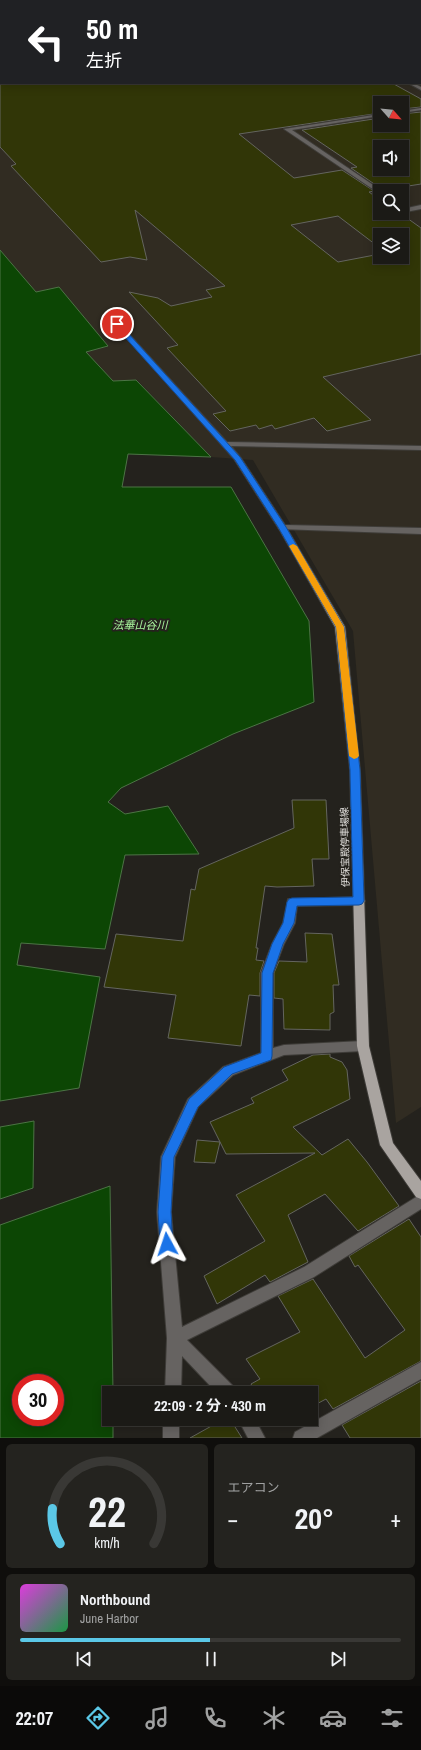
<!DOCTYPE html>
<html lang="ja">
<head>
<meta charset="utf-8">
<style>
	:root { --surface:#1b1a16; --page:#24231f; --text:#f1f3f6; --muted:#a0a1a1; --line:#393835; --accent:#5bc8e7 }
	body { margin:0; font-family:"Archivo Narrow","Noto Sans JP",sans-serif; background:var(--page); color:var(--text); height:100vh; display:flex; flex-direction:column; font-size:15px; white-space:nowrap }
	* { box-sizing:border-box; margin:0 }
	p { font-size:13px; color:var(--muted) }
	.icon { flex:none; width:22px; height:22px; fill:none; stroke:currentColor; stroke-width:2; stroke-linecap:round; stroke-linejoin:round }
	.map { position:relative; height:1438px; overflow:hidden }
	.drawer { display:flex; flex-direction:column; gap:6px; padding:6px; background:#0f0e0c; flex:1 }
	.drawer>* { flex:none }
	.hud { position:absolute; left:0px; top:0px; width:421px; height:84px; box-shadow:0 2px 10px #0003,0 0 0 1px var(--line); background:#202124; color:#fff; overflow:hidden }
	.needle { width:26px; rotate:117deg }
	.fabs { position:absolute; left:373px; top:96px; display:grid; gap:8px }
	.fabs a { display:grid; place-items:center; width:36px; height:36px; border-radius:0px; background:var(--surface); box-shadow:0 2px 10px #0003,0 0 0 1px var(--line); font-size:20px }
	.speed { position:absolute; left:12px; top:1374px; display:flex; gap:8px; font-size:20px; font-weight:700; text-align:center }
	.speed>* { display:grid; place-content:center; width:52px; height:52px; border-radius:50%; background:var(--surface); box-shadow:0 2px 10px #0003,0 0 0 1px var(--line); line-height:1 }
	.speed .limit { border:6px solid #d22; background:#fff; color:#111 }
	.pin { position:absolute; display:grid; place-items:center; width:34px; height:34px; color:#fff; margin:-17px; border:2px solid #fff; border-radius:50%; box-shadow:0 1px 4px #0007 }
	.me { position:absolute; width:44px; margin:-22px; rotate:355deg; stroke-linejoin:round; filter:drop-shadow(0 0 3px #0008) }
	.turn { display:flex; align-items:center; gap:14px; height:84px; padding:0 20px; font-size:18px }
	.turn .icon { width:52px; height:52px; stroke-width:2.5 }
	.turn b { display:block; font-size:28px; line-height:34px }
	.big { font-size:30px; font-weight:700; line-height:1.1 }
	.drawer .tile { flex:1; display:flex; flex-direction:column; justify-content:center; gap:6px; min-width:0; padding:0 14px; border-radius:6px; background:var(--page) }
	.drawer .dial { align-items:center; gap:0 }
	.dial svg { height:104px; overflow:visible; fill:none; stroke:var(--line); stroke-width:7; stroke-linecap:round; text-anchor:middle }
	.dial text { fill:var(--text); stroke:none }
	.song { display:flex; align-items:center; gap:12px }
	.cover { width:48px; height:48px; border-radius:6px; background:linear-gradient(135deg,hsl(300 70% 55%),hsl(140 70% 35%)) }
	.played { height:4px; border-radius:2px; background:linear-gradient(90deg,var(--accent) 50%,var(--line) 50%) }
	.keys { display:flex; justify-content:space-around; direction:ltr }
	.heat { display:flex; justify-content:space-between; align-items:center; font-size:22px; direction:ltr }
	.drawer .tiles { flex:1; display:grid; gap:6px; grid-template-columns:1fr 1fr }
	.tile:last-child { grid-column:span 2 }
	.trip { position:absolute; left:102px; top:1386px; width:216px; height:40px; border-radius:0px; background:var(--surface); box-shadow:0 2px 10px #0003,0 0 0 1px var(--line); font-weight:700; line-height:40px; text-align:center }
	.tabs { display:flex; height:64px; justify-content:space-around; align-items:center; background:#0b0a09; color:var(--muted) }
	.tabs .icon { width:28px; height:28px }
	.tabs .current { color:var(--accent) }
	.tabs b { font-size:18px; color:var(--text) }
	.map>svg:first-child { display:block }
	.built { fill:#312c22; fill-rule:evenodd }
	.water { fill:#0c4604; stroke:#4c7445; fill-rule:evenodd }
	.building { fill:#313607; stroke:#64655f; fill-rule:evenodd }
	.lines { fill:none; stroke-linecap:round; stroke-linejoin:round }
	.minor-casing { stroke:#3e3c38; stroke-width:2 }
	.major-casing { stroke:#3e3c38; stroke-width:2 }
	.minor { fill:#666361; fill-rule:evenodd }
	.major { fill:#a9a4a0; fill-rule:evenodd }
	.route { fill:#1a73e8; stroke:#114b97 }
	.slow { fill:#f59e0b }
	.labels { text-anchor:middle; dominant-baseline:central; stroke-width:4; stroke-linejoin:round; paint-order:stroke }
	.street-label { font-size:10px; fill:#e1dfdc; stroke:#24221d }
	.water-label { font-size:11px; font-style:italic; fill:#a8f59d; stroke:#24221d }
</style>
</head>
<body>
<div class="map">
<svg width="421" height="1438" viewBox="0 0 421 1438">
	<rect width="100%" height="100%" fill="#24221d"/>
	<!-- built -->
	<path class="built" d="M0 0H421V1107L396 1123 353 631 253 460 211 457 137 380 113 381 85 352 107 347 36 292 0 250ZM1 1H420V83H1ZM380 103H402V125H380ZM380 147H402V169H380ZM380 191H402V213H380ZM380 235H402V257H380Z"/>
	<!-- water -->
	<path class="water" d="M0 250 36 292 59 287 108 346 86 352 113 381 136 380 211 457 128 454 122 487H231L309 621 314 702 233 734 121 788 108 802 125 814 168 806 199 854 125 855 105 949 21 943 17 965 100 977 79 1088 0 1101Z
		M34 1121 33 1188 0 1199V1127Z
		M110 1186 113 1393H109V1419H113V1438H0V1225ZM21 1383H55V1417H21Z"/>
	<!-- building -->
	<path class="building" d="M0 83H392L421 99V107L402 109V103H380V113L239 134 294 178 342 170 374 191 369 192 380 200V213H400L421 228V354L323 377 371 420 327 431 314 418 275 429 272 425 259 429 256 425 230 431 213 414 226 411 167 348 178 345 129 292 158 298 171 306 212 297 206 290 225 286 135 210 147 260 130 257 101 262 11 166 16 164 0 147ZM338 216 380 248V235H402V257H380V254L338 262 291 225Z
		M421 112V184L383 190 351 168 357 167 302 130 380 118V125H402V114ZM380 147H402V169H380Z
		M292 800H326L329 859H312L314 886 277 887 265 886 256 948H258L256 960 264 961 260 973V996L249 995 241 1046 168 1038 176 995 104 987 116 934 183 941 191 889 195 890 199 869 294 828Z
		M305 933 332 934 339 985H333L334 1012 330 1014V1030L284 1029 283 999 274 998V973L279 961 307 962Z
		M330 1054V1057L342 1062 347 1070 350 1099 293 1127 322 1155 348 1139 367 1162 399 1206 358 1231 325 1194 288 1215 308 1262 270 1282 265 1275 217 1304 204 1276 265 1241 236 1195 315 1153 226 1154 210 1122 254 1103 251 1098 288 1080 282 1070 313 1055Z
		M197 1140 220 1142 215 1163 194 1162Z
		M409 1219 421 1237V1361L333 1409 326 1399 311 1407V1393H256L251 1384 260 1379 246 1359 300 1332 278 1296 313 1279 365 1358 405 1330 358 1265 355 1267 349 1256Z
		M421 1381V1438H350L342 1425Z
		M224 1419H230L242 1438H190Z"/>
	<g class="lines">
		<defs>
			<path id="minor" d="M0 63H1V65H0Z
				M408 83H413L421 87V90Z
				M421 108V110L402 113V111Z
				M380 114V116L292 130 382 191H380V194L284 129Z
				M402 205 407 208 421 205V209L406 212 402 210Z
				M115 323H119L227 442 421 446V450L231 446 241 458 285 525 421 528V534L279 529 234 459 115 325Z
				M359 897 363 898 365 901 363 904 359 905 297 906 295 923 284 944 273 973V1048L284 1045 363 1041 368 1042 369 1046 368 1050 363 1051 284 1055 233 1075 198 1107 175 1157 171 1212 182 1327 304 1267 421 1194V1209L314 1277 187 1340 234 1387 236 1393H217L182 1356 181 1393H165L167 1338 157 1212 161 1157 188 1099 223 1067 261 1053V973L272 944 283 923 288 899Z
				M421 1362V1379L317 1438H293L295 1432Z
				M163 1419H179V1438H163Z
				M238 1419H255L265 1438H248Z"/>
			<path id="major" d="M282 524 286 527 345 627 360 770 369 1046 393 1143 421 1181V1199L416 1197 380 1145 357 1046 350 770 335 627 278 527Z"/>
		</defs>
		<!-- minor casing -->
		<use href="#minor" class="minor-casing"/>
		<!-- major casing -->
		<use href="#major" class="major-casing"/>
		<!-- minor -->
		<use href="#minor" class="minor"/>
		<!-- major -->
		<use href="#major" class="major"/>
	</g>
	<!-- route -->
	<path class="route" d="M114 323H119L240 457 286 527 344 627 360 770 364 901 362 904 359 905 297 906 294 923 283 944 273 973 272 1056 271 1060 232 1074 198 1107 174 1157 171 1212 173 1244 172 1248 167 1250 162 1248 160 1244 158 1212 162 1157 189 1099 224 1067 261 1053 262 973 272 944 283 923 287 902 289 899 292 898 353 897 350 770 336 627 278 527 235 460 114 325Z"/>
	<!-- slow -->
	<path class="slow" d="M293 544 297 546 344 627 359 756 357 758 354 759 349 756 336 627 289 546Z"/>
	<g class="labels">
		<!-- street labels -->
		<g class="street-label">
			<text transform="translate(345 847) rotate(-91)">伊保宝殿停車場線</text>
		</g>
		<!-- water labels -->
		<g class="water-label">
			<text x="140" y="625">法華山谷川</text>
		</g>
	</g>
</svg>
<div class="fabs">
<a><svg class="needle" viewBox="-14 -14 28 28"><path d="M0-13l5 13h-10z" fill="#e53935"/><path d="M0 13l5-13h-10z" fill="#a0a1a1"/></svg></a>
<a><svg class="icon" aria-label="sound" viewBox="0 0 24 24"><path d="M4 9h4l5-4v14l-5-4H4zM17 9q2 3 0 6"/></svg></a>
<a><svg class="icon" aria-label="search" viewBox="0 0 24 24"><circle cx="10" cy="10" r="6"/><path d="M15 15l6 6"/></svg></a>
<a><svg class="icon" aria-label="layers" viewBox="0 0 24 24"><path d="M12 4l9 5-9 5-9-5zM3 14l9 5 9-5"/></svg></a>
</div>
<div class="speed"><div class="limit">30</div></div>
<div class="pin" style="left:117px;top:324px;background:#d93025"><svg class="icon" aria-label="arrive" viewBox="0 0 24 24"><path d="M6 21V4h12l-3 4 3 4H6"/></svg></div>
<svg class="me" style="left:167px;top:1244px" viewBox="-20 -20 40 40"><path d="M0-17L14 15 0 8-14 15z" fill="#1a73e8" stroke="#fff" stroke-width="4"/></svg>
<div class="trip">22:09 · 2 分 · 430 m</div>
<div class="hud">
<div class="turn"><svg class="icon" aria-label="left" viewBox="0 0 24 24"><path d="M17 20v-9H6M10 6l-5 5 5 5"/></svg><div><b>50 m</b>左折</div></div>
</div>
</div>
<section class="drawer">
<div class="tiles">
<div class="tile dial"><svg viewBox="0 0 100 80">
<path d="M14 69A42 42 0 1 1 86 69"/>
<path d="M14 69A42 42 0 0 1 8 42" stroke="#5bc8e7"/>
<text x="50" y="56" font-size="32" font-weight="700">22</text>
<text x="50" y="72" font-size="11">km/h</text>
</svg></div>
<div class="tile"><p>エアコン</p>
<div class="heat"><a>−</a><b class="big">20°</b><a>+</a></div>
</div>
<div class="tile">
<div class="song"><i class="cover"></i><div><b>Northbound</b><p>June Harbor</p></div></div>
<div class="played"></div>
<div class="keys"><svg class="icon" aria-label="previous" viewBox="0 0 24 24"><path d="M18 5L8 12l10 7zM5 5v14"/></svg><svg class="icon" aria-label="pause" viewBox="0 0 24 24"><path d="M8 5v14M16 5v14"/></svg><svg class="icon" aria-label="next" viewBox="0 0 24 24"><path d="M6 5l10 7-10 7zM19 5v14"/></svg></div>
</div>
</div>
</section>
<nav class="tabs">
<b>22:07</b>
<svg class="icon current" aria-label="directions" viewBox="0 0 24 24"><path d="M12 3l9 9-9 9-9-9zM9 14v-3h6M13 9l2 2-2 2"/></svg>
<svg class="icon" aria-label="music" viewBox="0 0 24 24"><path d="M9 18V5l10-2v13"/><circle cx="6" cy="18" r="3"/><circle cx="16" cy="16" r="3"/></svg>
<svg class="icon" aria-label="phone" viewBox="0 0 24 24"><path d="M5 4h4l2 5-3 2q2 4 5 5l2-3 5 2v4C11 20 4 13 5 4z"/></svg>
<svg class="icon" aria-label="climate" viewBox="0 0 24 24"><path d="M12 3v18M4 7l16 10M4 17L20 7"/></svg>
<svg class="icon" aria-label="car" viewBox="0 0 24 24"><path d="M5 17H2v-5l4-1 3-4h7l3 4 3 1v5h-3M9 17h6M6 11h13"/><circle cx="7" cy="17" r="2"/><circle cx="17" cy="17" r="2"/></svg>
<svg class="icon" aria-label="filters" viewBox="0 0 24 24"><path d="M4 7h16M4 17h16"/><circle cx="9" cy="7" r="2"/><circle cx="15" cy="17" r="2"/></svg>
</nav>
</body>
</html>
